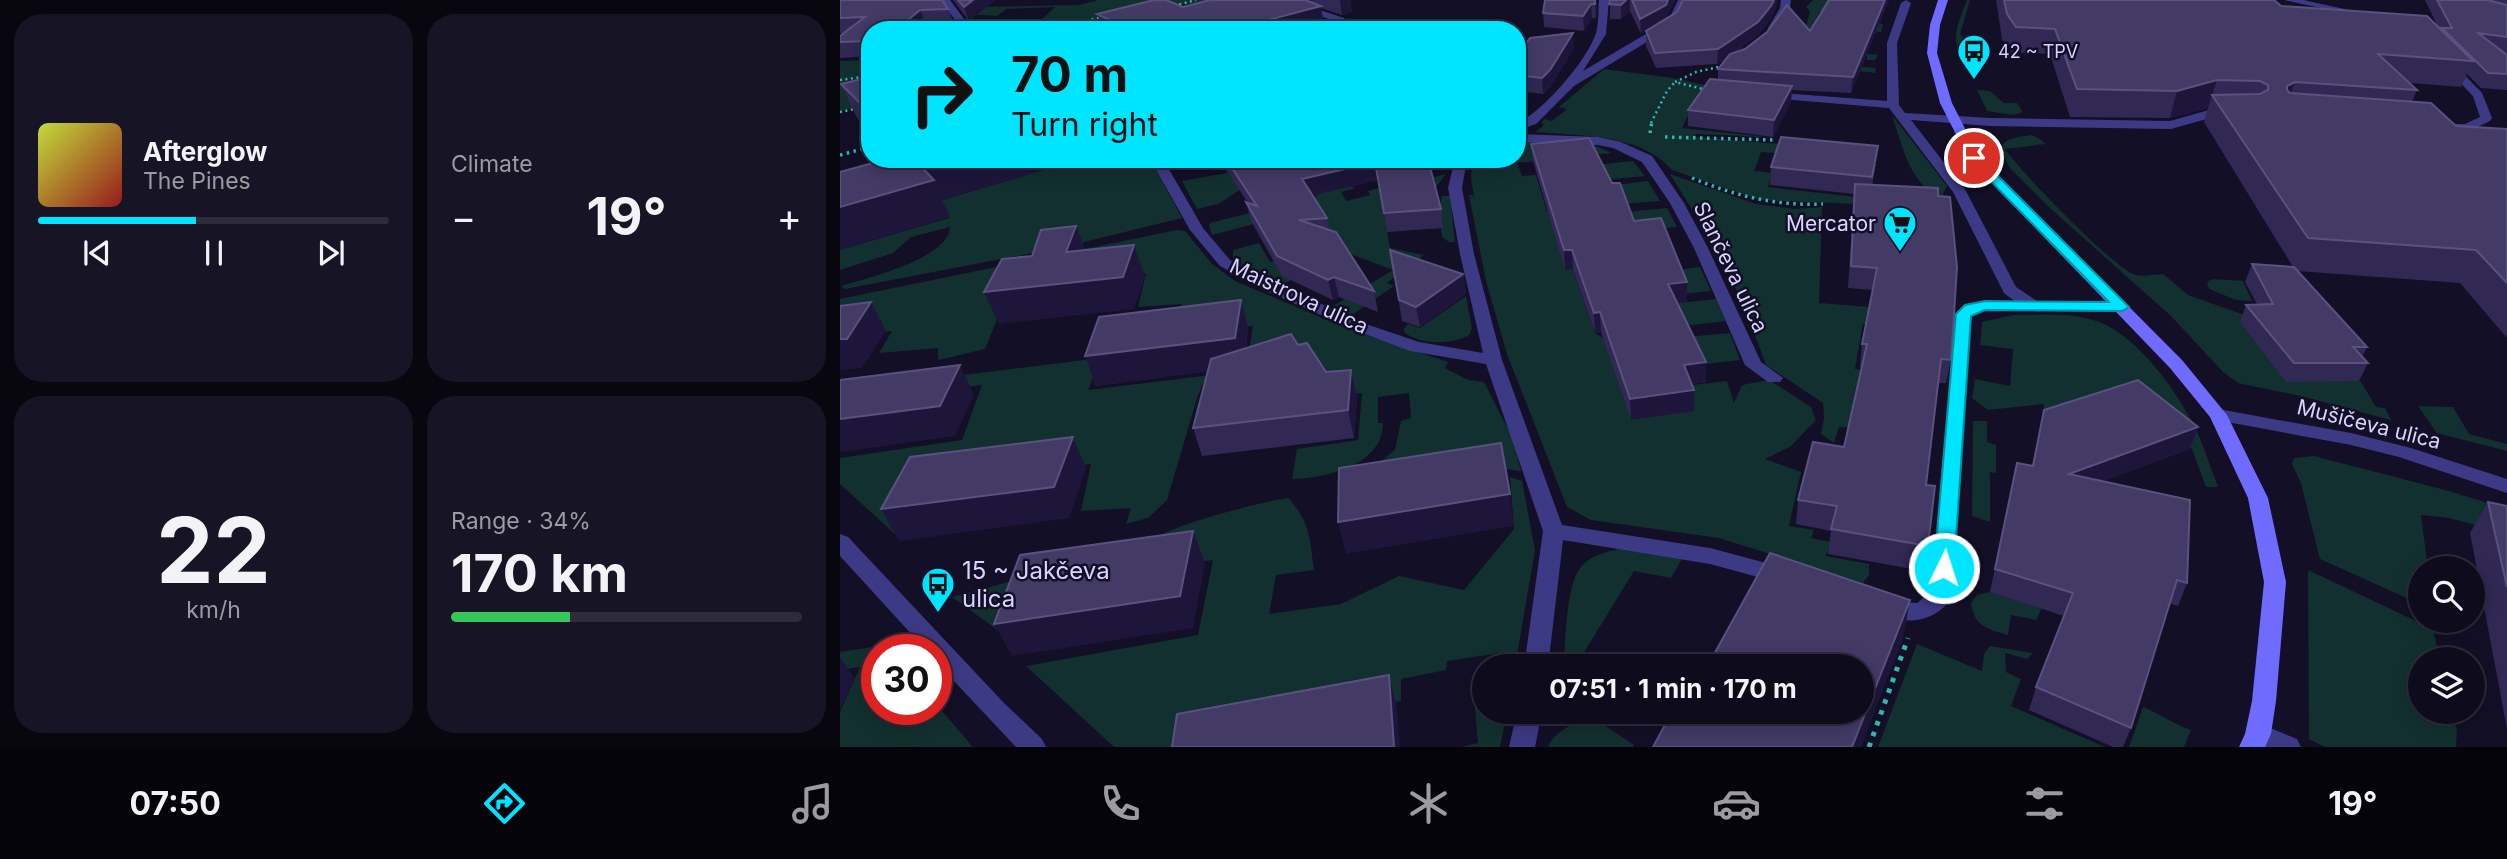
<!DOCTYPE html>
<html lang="en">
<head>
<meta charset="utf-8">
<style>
	:root { --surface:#0e0b1c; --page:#171425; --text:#f1f3f6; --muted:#9b9ba3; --line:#2e2b3b; --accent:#00e5ff }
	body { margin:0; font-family:Inter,sans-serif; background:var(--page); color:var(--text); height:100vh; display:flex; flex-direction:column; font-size:26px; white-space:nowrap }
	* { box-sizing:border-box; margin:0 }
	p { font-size:23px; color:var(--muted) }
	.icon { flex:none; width:38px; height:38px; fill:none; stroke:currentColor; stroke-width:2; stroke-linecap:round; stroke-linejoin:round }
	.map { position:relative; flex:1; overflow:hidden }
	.sheet { display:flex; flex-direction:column; gap:14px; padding:14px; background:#08060f; width:840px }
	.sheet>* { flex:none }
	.banner { position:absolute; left:21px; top:21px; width:665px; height:147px; border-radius:28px; box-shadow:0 4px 18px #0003,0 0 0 2px var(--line); background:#00e5ff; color:#111; overflow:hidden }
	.buttons { position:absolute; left:1568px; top:556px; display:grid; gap:14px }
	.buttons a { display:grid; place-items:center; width:77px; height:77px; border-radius:50%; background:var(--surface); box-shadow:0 4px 18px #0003,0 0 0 2px var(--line); font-size:35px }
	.speed { position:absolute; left:21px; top:634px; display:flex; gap:14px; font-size:35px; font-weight:700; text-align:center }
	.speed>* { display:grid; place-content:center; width:91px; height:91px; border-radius:50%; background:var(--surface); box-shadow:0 4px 18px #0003,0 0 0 2px var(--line); line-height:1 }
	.speed .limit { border:10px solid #d22; background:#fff; color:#111 }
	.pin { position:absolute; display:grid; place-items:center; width:60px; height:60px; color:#fff; margin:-30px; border:4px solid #fff; border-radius:50%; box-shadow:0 2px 7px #0007 }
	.me { position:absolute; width:77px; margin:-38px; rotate:4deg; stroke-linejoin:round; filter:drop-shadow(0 0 5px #0008) }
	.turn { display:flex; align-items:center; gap:24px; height:147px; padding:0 35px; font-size:32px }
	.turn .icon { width:91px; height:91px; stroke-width:2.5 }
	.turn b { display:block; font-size:49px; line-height:60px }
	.big { font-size:52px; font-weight:700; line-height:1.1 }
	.sheet .tile { flex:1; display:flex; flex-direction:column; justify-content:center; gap:10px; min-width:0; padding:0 24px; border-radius:28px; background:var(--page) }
	.sheet .dial { align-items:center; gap:0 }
	.dial b { font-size:91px; line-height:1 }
	.song { display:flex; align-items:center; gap:21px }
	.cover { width:84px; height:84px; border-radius:10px; background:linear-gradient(135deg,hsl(70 70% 55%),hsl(0 70% 35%)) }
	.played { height:7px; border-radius:4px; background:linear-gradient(90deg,var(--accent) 45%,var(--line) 45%) }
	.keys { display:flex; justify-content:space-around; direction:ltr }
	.heat { display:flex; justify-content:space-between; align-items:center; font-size:38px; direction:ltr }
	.charge { height:10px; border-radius:5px; background:linear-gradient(90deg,#34c759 34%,var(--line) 0) }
	.sheet .tiles { flex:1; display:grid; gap:14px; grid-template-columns:repeat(2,1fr) }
	.trip { position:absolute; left:632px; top:654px; width:402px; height:70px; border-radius:35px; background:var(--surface); box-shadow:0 4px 18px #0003,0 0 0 2px var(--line); font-weight:700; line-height:70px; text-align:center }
	.tab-bar { display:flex; height:112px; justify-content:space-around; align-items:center; background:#06040b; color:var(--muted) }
	.tab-bar .icon { width:49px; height:49px }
	.tab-bar .on { color:var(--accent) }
	.tab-bar b { font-size:32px; color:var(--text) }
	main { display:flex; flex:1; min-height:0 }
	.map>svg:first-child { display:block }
	.green { fill:#12302f }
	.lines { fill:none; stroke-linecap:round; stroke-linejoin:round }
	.path-far2 { stroke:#2fb8b0; stroke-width:2.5; stroke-dasharray:2 3.5; stroke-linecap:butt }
	.path-far1 { stroke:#2fb8b0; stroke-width:3.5; stroke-dasharray:2.5 4.5; stroke-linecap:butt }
	.path { stroke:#2fb8b0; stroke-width:5; stroke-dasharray:4.5 7; stroke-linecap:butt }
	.lane { fill:#3d3a85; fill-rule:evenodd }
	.street { fill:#3d3a85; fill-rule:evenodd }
	.secondary { fill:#6f6bff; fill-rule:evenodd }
	.wall { fill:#312854 }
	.shaded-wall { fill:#1d163a }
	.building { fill:#433a66; stroke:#5a527e; stroke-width:2 }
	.route { fill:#00e5ff; stroke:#0095a6; stroke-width:2 }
	.labels { text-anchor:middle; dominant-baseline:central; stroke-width:5; stroke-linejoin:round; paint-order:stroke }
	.far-poi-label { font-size:18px; fill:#d9d4ff; stroke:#130f26; text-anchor:start }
	.poi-label { font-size:21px; fill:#d9d4ff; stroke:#130f26; text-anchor:end }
	.street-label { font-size:21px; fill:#d9d4ff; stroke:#130f26 }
	.near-poi-label { font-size:24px; fill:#d9d4ff; stroke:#130f26; text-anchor:start }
</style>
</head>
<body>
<main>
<section class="sheet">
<div class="tiles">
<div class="tile">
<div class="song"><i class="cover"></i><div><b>Afterglow</b><p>The Pines</p></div></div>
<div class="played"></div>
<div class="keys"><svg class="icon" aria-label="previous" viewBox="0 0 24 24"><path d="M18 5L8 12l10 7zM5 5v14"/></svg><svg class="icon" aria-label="pause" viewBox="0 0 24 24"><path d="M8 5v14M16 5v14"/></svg><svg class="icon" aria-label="next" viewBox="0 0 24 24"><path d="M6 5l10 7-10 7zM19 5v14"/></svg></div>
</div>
<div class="tile"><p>Climate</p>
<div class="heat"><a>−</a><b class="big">19°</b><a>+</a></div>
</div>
<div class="tile dial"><b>22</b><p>km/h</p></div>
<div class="tile"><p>Range · 34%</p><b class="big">170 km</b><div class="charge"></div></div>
</div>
</section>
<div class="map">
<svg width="1667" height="747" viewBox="0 0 1667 747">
	<rect width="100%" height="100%" fill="#130f26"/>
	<!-- green -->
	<path class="green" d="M258 0H424L347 4 265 17 275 25 252 29 250 25 140 30 130 22 141 25 172 24 169 27H188L195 20H201L215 7 166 9 157 16 128 14 133 7 239 5Z
		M973 0H994L1042 17 979 12 974 23 1033 28 1037 23 1043 24 1041 32 981 26 972 46 1038 55 1035 60H1027V53L956 61 1035 68 1036 73 944 63 967 23 970 11 966 7Z
		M1127 0H1130L1120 34 1142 59 1123 60C1109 37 1119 23 1127 0Z
		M30 60V105L0 111V61Z
		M764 69 833 78 873 87 856 98 842 128 927 137 856 134 854 137 941 144 947 151 1038 161 921 152 914 171 932 173 928 187 1025 198 1066 206 920 200 832 170C800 133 739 136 695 132L704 125 701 122 705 119 712 121 727 109 719 107Z
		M1137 90 1150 91 1164 103H1177L1183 112 1173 115 1147 111Z
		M1052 115 1107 186 1101 198C1069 184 1062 145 1052 115Z
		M1192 135 1202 140 1205 144 1165 149C1180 171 1274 269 1296 275 1303 277 1315 274 1323 274L1348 295 1407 316 1521 382 1536 407 1545 408 1551 420 1465 397 1398 383 1383 372 1331 316 1211 209 1170 168 1160 150C1164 137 1180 137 1192 135Z
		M698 142 751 144 772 153 677 163 682 176 696 175 707 212 717 211 725 269H733L755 333 843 386 887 381 894 403 902 385 929 380 971 407 976 420 951 446 925 459 961 472 949 526 974 530 971 538 991 542 986 556 1029 564V575L1023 583 879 538 751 520 727 507 667 354 646 281 629 195H633L635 201C633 187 626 170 638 159H677V143Z
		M200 159H310L342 218 224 247 5 289 1 286C27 278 108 259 110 227L71 237 53 253 0 270V250L109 218 96 202 210 168Z
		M454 159H518L514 160 525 174 504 180 508 186 516 188 501 192 506 201 530 195 528 191 550 185 553 188 606 174 594 190 553 195 555 208 543 209 550 248 584 255 547 283 554 286 512 315 493 306 553 270 505 252 442 285 401 268 393 259V250L419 243 430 262 498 245 475 212 436 222 433 219 372 235 369 226 370 223 477 196 462 170 422 181 424 184 400 190 378 204 357 209 342 181 398 171 406 175Z
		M793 161 805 176 762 180 754 165Z
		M830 174 916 204 955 209 982 207 979 303 1054 309 1035 324H1023L1015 369 1045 373 1046 378 1098 385 1095 417 1016 403 1008 427H999L994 443 981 434 984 418 983 403 926 365 906 311 881 256Z
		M808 181 820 201 782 204 765 186Z
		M602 196H610L615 242H609L602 237 599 210Z
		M827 208 837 227 783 232 785 212Z
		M337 230 345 231 372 264 395 281 508 329 608 362 605 368 628 380 644 382 671 435 681 471 649 467H534L555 450 561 421 571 418 569 393 538 397V423H543C543 466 485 478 452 479L457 449 518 440 522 393 378 409 406 369 413 326 349 332 336 313 342 304 298 307 306 273 171 285 145 349 98 360V348L39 353 52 331 0 336V299Z
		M860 267 871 291 844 294 811 273Z
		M1373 279 1403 281 1412 301 1396 300 1369 289 1367 282Z
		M626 296 632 328 629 335C611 345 582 345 565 333L564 329 568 324 580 328Z
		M876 299 886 321 841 326 828 304Z
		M1173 315C1199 315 1228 312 1253 320 1296 332 1339 393 1357 432 1365 449 1371 469 1378 487H1366L1352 449 1320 418 1203 431 1204 404 1148 410 1132 398 1135 379 1170 386 1173 349 1140 345 1142 322Z
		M890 333 900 360 857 365 845 337Z
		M261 358 248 390 371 375 363 383 357 398 327 500 308 518 286 524 291 508 241 511 251 464 84 486 55 534 0 484V458L122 440 142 385 81 393 91 379Z
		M1578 406 1613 407 1629 434 1667 444V451L1597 433Z
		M1133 421H1147V442L1156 445V473L1150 472V522L1132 516Z
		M1474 456 1609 491 1667 509V533L1609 518 1581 515 1588 569H1580V604L1480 559 1461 483 1452 464 1454 458Z
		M670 477 682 481 695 550 675 667H661L660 653 607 661 606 670 561 679V701L403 731 347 747H274L186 666 358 635 373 560 293 571C299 562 304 550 311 542 327 525 422 502 448 498 470 521 470 540 474 570L436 575 429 614 501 604 559 576 624 590 674 529Z
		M779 549 843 557 831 578 794 571 735 667H724C725 643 726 587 740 568 749 556 765 552 779 549Z
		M281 552 170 639 112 597Z
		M1468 570 1593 629 1600 660H1580V712H1612L1617 731 1616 747H1485L1469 739Z
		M1150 592 1202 608 1196 620 1171 615 1168 635C1147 629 1134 626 1131 603L1137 595Z
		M1077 644 1142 671 1144 654 1150 646 1193 653 1187 659 1165 653 1166 672 1181 679 1171 706 1265 747H1038Z
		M45 645 49 649H37V709H96V704L133 747H0V712L20 667 0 670V652Z
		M644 695V712H667L660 747H621L638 743 634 697Z
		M1303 707C1321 714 1333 724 1351 730L1344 747H1289Z
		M754 718 794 745 793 747H708C713 732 739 719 754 718Z"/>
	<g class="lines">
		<!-- path-far2 -->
		<path class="path-far2" d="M334 6 356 0
			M213 28 244 27 246 30
			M192 30 264 17
			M0 80 30 76
			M867 90 835 82 856 72 883 66
			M0 112 30 106
			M811 123 827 91 835 82"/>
		<!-- path-far1 -->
		<path class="path-far1" d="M810 133 812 121
			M825 137 935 140
			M0 155 30 147
			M852 178C896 196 935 206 983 204"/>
		<!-- path -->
		<path class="path" d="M1029 747 1068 638"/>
		<!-- lane -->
		<path class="lane" d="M1066 0 1071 3 1057 43 1059 105 1065 113 1150 118 1330 121 1369 110H1390L1396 114 1390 118H1370L1331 129 1150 126 1071 120 1126 191 1176 287 1206 307 1198 312C1185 308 1175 302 1164 293L1113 192 1049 108 929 98 923 95 929 92 1047 101V43L1061 3Z
			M1444 0H1463L1532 15 1527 18Z
			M1603 61H1611L1642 93 1652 118 1650 121 1627 132 1602 130V124H1625L1640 117 1633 96 1603 65Z
			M677 134 758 137 781 142 812 156 844 203 868 248 921 362 943 378 940 382H928L905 365 854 248 830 203 802 162 773 148 758 145 677 142Z
			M1418 723 1457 739 1461 747H1421L1409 742 1405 734 1409 726Z"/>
		<!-- street -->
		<path class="street" d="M100 0H110L130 27 128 29H122Z
			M759 0H769L766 34 743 71 828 21 838 0H848L835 25 734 86 696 124 677 131V123C702 113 748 59 756 33 759 23 758 10 759 0Z
			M941 0H951L950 8 936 30H930L928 28 940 8Z
			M471 7 504 18 517 30H506L498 22 468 12V8Z
			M310 159H323L363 228 390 260 438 285 529 325 579 342 643 353 620 254 608 188 615 159H627L622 188 634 254 662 360 722 525 870 548 952 570 955 576 952 582 944 584 870 564 723 540 708 667H684L703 531 646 364 570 351 517 331 426 291 380 266 350 230Z
			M1145 301 1282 302 1290 307 1282 312 1145 311 1131 316 1113 595C1098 622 1068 625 1041 616L1038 610 1041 604 1049 601 1077 603 1091 592 1115 314 1124 306Z
			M1378 409 1511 433 1571 448 1667 479V493L1559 457 1511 445 1371 419 1369 415 1371 411Z
			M0 534 8 537 164 703 202 739 206 747H176L96 662V649H85L0 556Z
			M677 712H702L695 747H669Z"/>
		<!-- secondary -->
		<path class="secondary" d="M1098 0H1108L1100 25 1097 53 1112 103 1139 156 1342 360 1387 415 1428 498 1446 582 1436 701 1431 734 1425 747H1399L1405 734 1412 701 1424 582 1408 498 1370 417 1330 368 1128 158 1100 103 1087 53 1090 25Z"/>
	</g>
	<!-- wall -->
	<path class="wall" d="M113 0H155L129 21Z
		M370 0H510L512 12 502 15 481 8 483 20 453 28 458 30H265L262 28 257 14 343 7Z
		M705 0H757L756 18H752L744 31 704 27 703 13Z
		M770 0H835L826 18 837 12 843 0H937L936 7 930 20 917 36 895 52 970 31 989 0H1049L1011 93 952 90 951 102 933 137 848 126V110L878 80V69L887 58 877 64 816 68 806 46V31L801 34 790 11 781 19H770Z
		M1156 0H1434L1441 6 1598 27 1585 0H1667V53L1663 52 1667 55V90L1641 88 1627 74 1621 87 1570 83 1577 90 1572 102 1616 126 1667 129V338L1620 283 1457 271 1527 347 1522 357 1528 363 1519 381 1446 382 1400 322 1406 305 1417 304 1405 282 1412 264 1453 267 1364 122 1368 108 1330 118 1230 117 1210 54 1171 52 1162 39Z
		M0 1 108 9 114 23 86 24 80 30H30V56L0 58V36L4 33H0Z
		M734 48 711 86 703 94 677 91V57Z
		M30 77V131L17 118 1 84Z
		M691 144 772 183 794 221 847 282V302L837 303 866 362V382L852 384 854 411 791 420 761 332 755 333 733 269 725 270 693 161Z
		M381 159H585L601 209 603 228 547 232 538 180 473 195 487 218 489 230 534 291 538 312 499 297 493 300 442 276 411 221 406 202 408 203 381 162Z
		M1036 164 1032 185 1111 360 1106 383H1098L1086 485 1088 546 1084 571 988 554 991 531 956 524 958 500 1004 447 1022 367H1020L1022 344 1033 290 1008 288 1014 194 930 185 931 167Z
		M550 250 623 274 626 294 580 327 562 321Z
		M401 300 408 328 406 349 458 345 486 372 511 370 517 397 514 438 362 456 353 428 368 371 256 386 245 356Z
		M1204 410 1358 427 1350 449 1263 481 1347 583 1338 606 1329 603 1291 728 1283 747H1273L1189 710 1196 687 1224 616 1150 592 1177 463 1192 466Z
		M1648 502 1667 506V729L1630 533Z"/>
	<!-- shaded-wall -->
	<path class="shaded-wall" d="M133 0H155L129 21 124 7Z
		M463 0H471L472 5 481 6 483 20 448 30 428 20Z
		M500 0H510L512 12 502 15Z
		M755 0H757L756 18 755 4Z
		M786 0H790V11L781 19V5Z
		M828 0H835L826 19 801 34 800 19Z
		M934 0H937L936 7 930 20 917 36 877 64 878 49Z
		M1045 0H1049L1011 93 1013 77Z
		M751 4 752 18 744 31 743 16Z
		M80 10 86 24 80 30H56Z
		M733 33 734 48 711 86 703 94 702 78Z
		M1377 80 1368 108 1330 118 1337 91Z
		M1455 82 1445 109 1447 86Z
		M952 86 951 102 933 137 934 120Z
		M97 159H207L211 168 102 200 110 217 0 250V207L88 182 80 164Z
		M535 162 538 180 466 197 462 179Z
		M236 226 248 256 294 245 305 277 294 309 159 324 144 292 226 252Z
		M724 250H732L733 269 725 270Z
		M623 274 626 294 580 327 576 307Z
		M494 277 499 297 493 300 488 280Z
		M847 282V302L828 304V284Z
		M401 300 408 328 403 367 256 386 245 356Z
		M31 302 46 331 22 368 0 370V339Z
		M760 312 761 332 755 333 754 313Z
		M866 362V382L843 386 844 365Z
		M120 365 134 395 115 436 0 452V419Z
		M511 370 517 397 514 438 508 410Z
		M854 390V411L791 420 790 399Z
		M1358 427 1350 449 1223 496 1229 474Z
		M233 437 246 468 229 518 59 541 41 509Z
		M670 494 674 526 506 554 498 522Z
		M353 531 365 563 353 628 172 656 154 624Z
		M1070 600 1063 639 1021 747H1012Z
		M0 658 15 679 0 710Z
		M549 675 557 708 560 747H554Z"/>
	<!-- building -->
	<path class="building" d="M2 0H102L108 9 80 10 56 30H30V41L0 42V36L25 17 0 18V1Z
		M118 0H133L124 7Z
		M314 0H326L343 7 370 0H465L481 6 428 20 458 30H291L257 14Z
		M705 0H755V4H751L743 16 703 13Z
		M770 0H786L781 5 769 4Z
		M792 0H828L826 5 800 19Z
		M843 0H934L931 6 918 22 878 49 815 53 806 31 837 12Z
		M989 0H1045L1013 77 878 69 890 54 905 49 927 32 947 5 970 31Z
		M1164 0H1434L1441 6 1587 16 1633 61 1538 54 1577 90 1455 82 1447 86V90L1450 93 1591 103 1616 126 1667 129V283L1636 250 1468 238 1372 95 1420 94 1428 90V85L1420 81 1377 80 1337 91 1237 89 1215 29 1176 27 1167 14Z
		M1597 0H1647L1667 5V37L1638 33 1667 55V74L1648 73 1602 28H1612Z
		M733 33 710 70 702 78 677 75V57L690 38Z
		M30 77V113L1 84Z
		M870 79 952 86 934 120 848 110Z
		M941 137 1038 146 1032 177 931 167Z
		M749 138 772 183H780L794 221 821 218 847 282 828 284 866 362 844 365 854 390 790 399 760 312 754 313 732 250H724L691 144Z
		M47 159H74L94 180 0 207V172Z
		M76 159H97L80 164Z
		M386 159H585L589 163 601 209 544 213 535 162 462 179 487 218 459 220 496 232 534 291 494 277 488 280 437 256 406 202 417 206Z
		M1015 184 1098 188V196L1110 197 1117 267 1111 360 1101 359 1086 485 1095 486 1088 546 991 529 997 506 958 500 973 442 1004 447 1027 344H1022L1037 268 1011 266Z
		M236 226 226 252 294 245 283 277 144 292 162 259 192 256 201 230Z
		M550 250 623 274 576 307 559 300Z
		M1412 264 1454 267 1527 347H1513L1528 363H1454L1406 305 1433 304Z
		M401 300 395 338 245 356 259 317Z
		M31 302 7 339H0V306Z
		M451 334 458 345 467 343 486 372 511 370 508 410 353 428 371 359Z
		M120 365 100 406 0 419V380Z
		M1298 380 1358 427 1229 474 1350 500 1347 583 1337 580 1291 728 1196 687 1233 593 1155 569 1177 463 1193 466 1204 410Z
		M233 437 214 487 41 509 70 457Z
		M661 443 670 494 498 522 499 468Z
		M1648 502 1667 506V587Z
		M353 531 340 596 154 624 180 555Z
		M930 553 1070 600 1012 747H813L832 712H1022V667H867Z
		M549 675 554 747H332L337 714Z"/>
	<!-- route -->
	<path class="route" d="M1130 156H1138L1289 307 1282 311 1145 310 1131 316 1114 568 1111 573 1104 575 1097 573 1094 568 1116 314 1125 305 1145 301 1269 302 1130 160Z"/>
	<!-- icons -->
	<defs>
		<symbol id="bus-pin" viewBox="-11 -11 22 30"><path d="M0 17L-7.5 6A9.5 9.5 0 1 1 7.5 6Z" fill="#00e5ff" stroke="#130f26"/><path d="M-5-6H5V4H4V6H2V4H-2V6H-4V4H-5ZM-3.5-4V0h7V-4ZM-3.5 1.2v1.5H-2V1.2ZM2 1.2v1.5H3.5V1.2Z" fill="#111"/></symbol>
		<symbol id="supermarket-pin" viewBox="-11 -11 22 30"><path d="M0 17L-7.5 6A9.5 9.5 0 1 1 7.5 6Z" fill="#00e5ff" stroke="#130f26"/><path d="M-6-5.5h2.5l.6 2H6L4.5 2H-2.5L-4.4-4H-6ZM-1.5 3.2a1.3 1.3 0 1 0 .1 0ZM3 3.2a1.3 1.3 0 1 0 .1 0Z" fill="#111"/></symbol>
	</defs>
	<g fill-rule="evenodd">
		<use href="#bus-pin" x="1115" y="32" width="38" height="52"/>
		<use href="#supermarket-pin" x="1041" y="204" width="38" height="52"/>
		<use href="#bus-pin" x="79" y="565" width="38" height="52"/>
	</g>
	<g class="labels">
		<!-- far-poi labels -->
		<g class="far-poi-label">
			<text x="1158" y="51">42 ~ TPV</text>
		</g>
		<!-- poi labels -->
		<g class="poi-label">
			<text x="1036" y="223">Mercator</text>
		</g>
		<!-- street labels -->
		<g class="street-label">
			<text transform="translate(891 267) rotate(64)">Slančeva ulica</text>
			<text transform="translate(459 296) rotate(25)">Maistrova ulica</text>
			<text transform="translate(1529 424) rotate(14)">Mušičeva ulica</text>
		</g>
		<!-- near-poi labels -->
		<g class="near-poi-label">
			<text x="122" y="570">15 ~ Jakčeva<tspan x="122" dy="28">ulica</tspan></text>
		</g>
	</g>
</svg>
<div class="buttons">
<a><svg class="icon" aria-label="search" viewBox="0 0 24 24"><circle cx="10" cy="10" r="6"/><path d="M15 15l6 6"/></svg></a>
<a><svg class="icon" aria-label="layers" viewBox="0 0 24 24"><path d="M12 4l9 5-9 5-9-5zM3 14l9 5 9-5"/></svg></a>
</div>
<div class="speed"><div class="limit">30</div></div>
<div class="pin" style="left:1134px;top:158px;background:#d93025"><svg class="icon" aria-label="arrive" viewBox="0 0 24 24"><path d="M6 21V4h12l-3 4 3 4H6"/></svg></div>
<svg class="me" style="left:1104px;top:568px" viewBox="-20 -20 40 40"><circle r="17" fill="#00e5ff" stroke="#fff" stroke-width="3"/><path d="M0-11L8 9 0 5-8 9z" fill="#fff"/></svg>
<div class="trip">07:51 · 1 min · 170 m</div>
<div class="banner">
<div class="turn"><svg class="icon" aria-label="right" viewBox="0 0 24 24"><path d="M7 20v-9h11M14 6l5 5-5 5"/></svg><div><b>70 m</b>Turn right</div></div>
</div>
</div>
</main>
<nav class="tab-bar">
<b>07:50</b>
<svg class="icon on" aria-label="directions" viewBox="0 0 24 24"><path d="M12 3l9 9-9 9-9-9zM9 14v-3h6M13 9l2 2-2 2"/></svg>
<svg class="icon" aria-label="music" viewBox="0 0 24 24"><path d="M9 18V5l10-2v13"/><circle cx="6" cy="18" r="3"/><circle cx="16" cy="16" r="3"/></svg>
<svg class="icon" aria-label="phone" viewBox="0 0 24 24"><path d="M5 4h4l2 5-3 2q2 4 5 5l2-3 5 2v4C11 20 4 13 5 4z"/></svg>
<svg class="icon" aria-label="climate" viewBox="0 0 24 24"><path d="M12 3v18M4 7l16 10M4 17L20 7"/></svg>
<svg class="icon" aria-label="car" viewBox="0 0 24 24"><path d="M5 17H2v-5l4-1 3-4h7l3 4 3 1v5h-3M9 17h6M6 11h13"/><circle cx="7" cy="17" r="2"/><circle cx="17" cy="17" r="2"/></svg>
<svg class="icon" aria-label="filters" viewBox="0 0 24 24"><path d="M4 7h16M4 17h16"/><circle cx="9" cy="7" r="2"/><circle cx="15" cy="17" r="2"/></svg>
<b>19°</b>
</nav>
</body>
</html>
